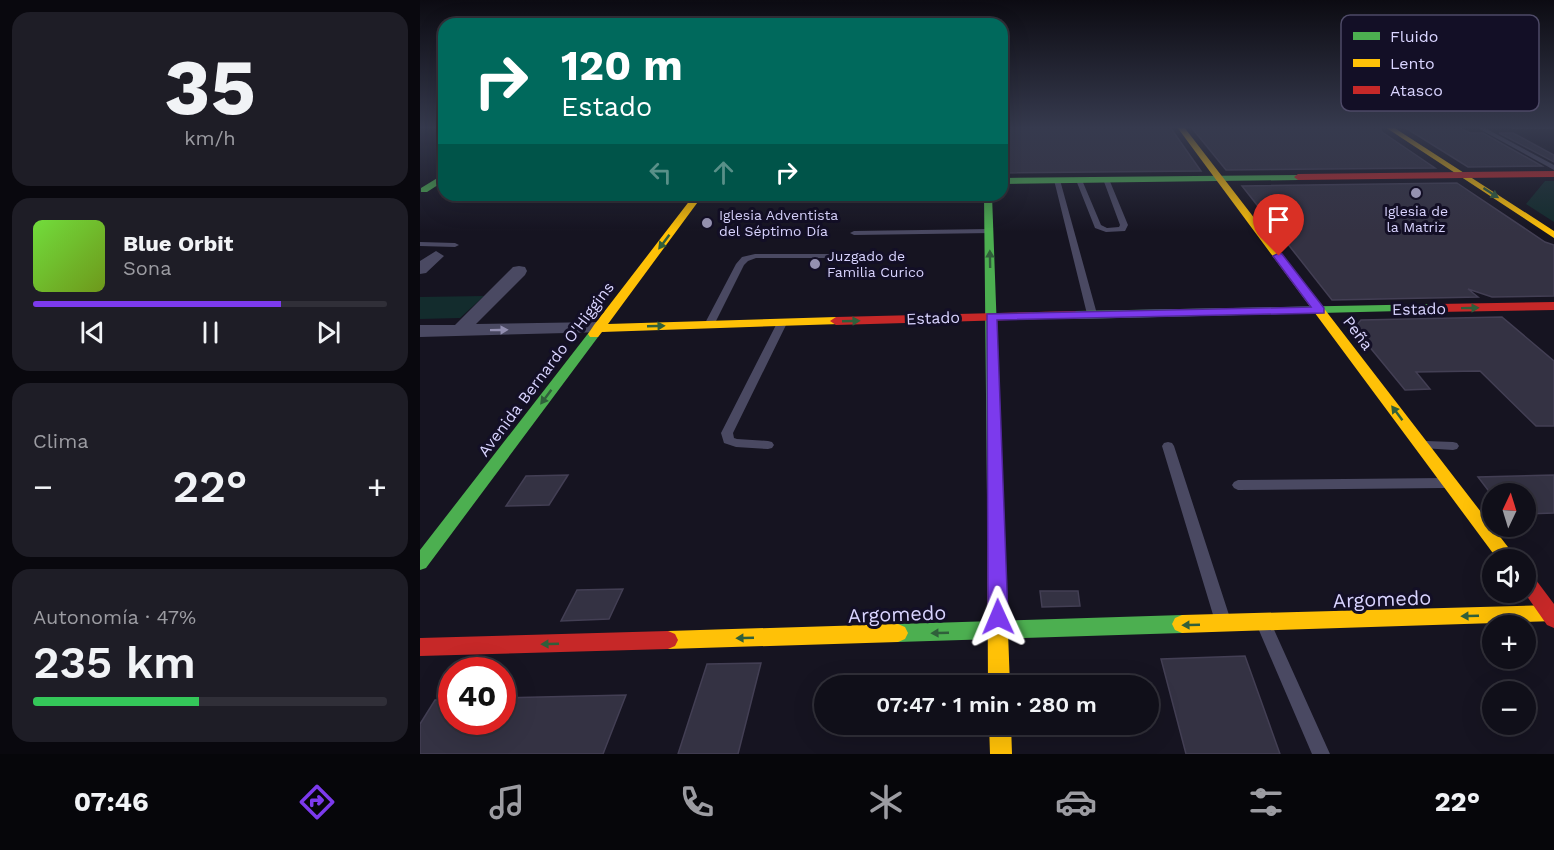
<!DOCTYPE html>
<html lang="es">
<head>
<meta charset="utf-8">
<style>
	:root { --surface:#100f19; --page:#1e1d26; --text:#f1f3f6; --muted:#9c9ca2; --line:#302f38; --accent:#7c3aed }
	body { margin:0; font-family:"Work Sans",sans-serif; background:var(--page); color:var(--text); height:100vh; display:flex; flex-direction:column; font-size:22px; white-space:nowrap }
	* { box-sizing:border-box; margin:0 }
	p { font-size:20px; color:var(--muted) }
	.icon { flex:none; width:33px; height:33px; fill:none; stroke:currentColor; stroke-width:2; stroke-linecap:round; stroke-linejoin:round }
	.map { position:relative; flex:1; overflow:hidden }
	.sheet { display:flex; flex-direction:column; gap:12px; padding:12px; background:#09080e; width:420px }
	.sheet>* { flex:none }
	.banner { position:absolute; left:18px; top:18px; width:570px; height:183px; border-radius:18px; box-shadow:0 6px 24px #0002,0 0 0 2px var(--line); background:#00695c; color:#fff; overflow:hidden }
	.needle { width:39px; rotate:4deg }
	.fabs { position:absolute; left:1062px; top:483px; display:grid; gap:12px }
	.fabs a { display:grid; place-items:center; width:54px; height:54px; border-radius:50%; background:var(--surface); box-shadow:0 6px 24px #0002,0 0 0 2px var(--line); font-size:30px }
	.speed { position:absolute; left:18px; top:657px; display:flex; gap:12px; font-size:30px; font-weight:700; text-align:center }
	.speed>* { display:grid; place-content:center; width:78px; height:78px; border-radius:50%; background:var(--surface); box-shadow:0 6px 24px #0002,0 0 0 2px var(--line); line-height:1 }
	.speed .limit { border:9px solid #d22; background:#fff; color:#111 }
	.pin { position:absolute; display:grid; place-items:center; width:51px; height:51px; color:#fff; margin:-62px -26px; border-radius:50% 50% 50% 0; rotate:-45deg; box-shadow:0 0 6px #0007 }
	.pin .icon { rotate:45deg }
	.me { position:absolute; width:66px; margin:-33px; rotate:359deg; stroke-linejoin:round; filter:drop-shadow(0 0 4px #0008) }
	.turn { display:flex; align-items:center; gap:21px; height:126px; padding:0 24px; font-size:27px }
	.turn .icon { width:78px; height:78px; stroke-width:2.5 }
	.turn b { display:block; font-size:42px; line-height:51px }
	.lanes { display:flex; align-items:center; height:57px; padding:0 24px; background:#0003; justify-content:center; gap:30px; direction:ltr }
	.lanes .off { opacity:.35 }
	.big { font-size:45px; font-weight:600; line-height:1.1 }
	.sheet .card { flex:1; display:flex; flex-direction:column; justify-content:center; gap:9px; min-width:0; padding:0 21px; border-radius:18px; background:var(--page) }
	.sheet .dial { align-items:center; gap:0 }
	.dial b { font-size:78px; line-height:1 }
	.song { display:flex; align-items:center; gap:18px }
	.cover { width:72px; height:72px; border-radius:9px; background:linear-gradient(135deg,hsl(100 70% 55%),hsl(80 70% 35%)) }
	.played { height:6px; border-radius:3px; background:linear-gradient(90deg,var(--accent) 70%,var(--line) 70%) }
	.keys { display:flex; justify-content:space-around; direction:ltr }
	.heat { display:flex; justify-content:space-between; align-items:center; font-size:33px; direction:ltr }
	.charge { height:9px; border-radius:4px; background:linear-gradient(90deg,#34c759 47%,var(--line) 0) }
	.trip { position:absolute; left:394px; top:675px; width:345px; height:60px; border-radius:30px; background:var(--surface); box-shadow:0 6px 24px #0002,0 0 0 2px var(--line); font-weight:600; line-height:60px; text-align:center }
	.tab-bar { display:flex; height:96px; justify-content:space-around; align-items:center; background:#06060a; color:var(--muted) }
	.tab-bar .icon { width:42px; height:42px }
	.tab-bar .selected { color:var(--accent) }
	.tab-bar b { font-size:27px; color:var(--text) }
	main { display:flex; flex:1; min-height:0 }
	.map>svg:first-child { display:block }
	.green { fill:#132c2d }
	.building { fill:#343243; stroke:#433f54; stroke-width:1.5 }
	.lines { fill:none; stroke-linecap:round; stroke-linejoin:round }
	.lane { fill:#4a4962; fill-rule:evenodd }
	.street { fill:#4a4962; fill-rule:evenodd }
	.fast { fill:#4caf50; fill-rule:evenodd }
	.slow { fill:#ffc107; fill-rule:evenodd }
	.jam { fill:#c62828; fill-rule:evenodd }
	.oneway { fill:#305f3b }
	.oneway2 { fill:#928eb0 }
	.route { fill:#7c3aed; stroke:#51269a; stroke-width:1.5 }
	.poi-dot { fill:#9591b1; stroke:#130f26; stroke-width:2 }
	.labels { text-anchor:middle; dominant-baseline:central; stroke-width:6; stroke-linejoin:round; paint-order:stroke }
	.far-poi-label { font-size:14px; fill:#d9d4ff; stroke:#130f26; text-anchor:start }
	.street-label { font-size:16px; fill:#d9d4ff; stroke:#130f26 }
	.near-street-label { font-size:20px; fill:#d9d4ff; stroke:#130f26 }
	.key { fill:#130f26; stroke:#4e4a67; stroke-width:1.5 }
	.key-label { font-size:16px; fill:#d9d4ff }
</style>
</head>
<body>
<main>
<section class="sheet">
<div class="card dial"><b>35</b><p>km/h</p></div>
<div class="card">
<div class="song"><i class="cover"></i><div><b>Blue Orbit</b><p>Sona</p></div></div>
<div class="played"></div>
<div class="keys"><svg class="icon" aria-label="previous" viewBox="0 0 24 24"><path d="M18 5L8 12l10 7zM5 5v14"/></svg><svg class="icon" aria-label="pause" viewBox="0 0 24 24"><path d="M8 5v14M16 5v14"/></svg><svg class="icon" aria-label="next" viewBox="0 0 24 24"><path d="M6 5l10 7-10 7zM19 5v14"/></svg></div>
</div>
<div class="card"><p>Clima</p>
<div class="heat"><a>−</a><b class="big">22°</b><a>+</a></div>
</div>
<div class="card"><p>Autonomía · 47%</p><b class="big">235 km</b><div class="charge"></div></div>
</section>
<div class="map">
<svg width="1134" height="754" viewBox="0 0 1134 754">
	<rect width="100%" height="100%" fill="#161421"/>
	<!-- green -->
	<path class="green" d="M1125 181H1134V222L1106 204Z
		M64 296 40 318 0 319V297Z"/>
	<!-- building -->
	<path class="building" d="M582 127H750L781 171 582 173Z
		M771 127H959L962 132 1015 168 806 170Z
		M984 127H1038L1050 133H1063L1122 166 1048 167Z
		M1079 133H1093L1134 155V162Z
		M1037 183 1125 242 1134 245V296L1072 297 1048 289 1058 297 912 300 822 186Z
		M1082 317 1134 361V426H1116L1060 371 996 372 1010 389 985 390 934 328 941 320Z
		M148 475 129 505 86 506 106 476Z
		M1134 475V513L1106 514V494H1071L1058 477Z
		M203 589 189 619 141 621 157 590Z
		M620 591H658L660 606 622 607Z
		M825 656 860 754H766L741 659Z
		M341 663 318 754H258L287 664Z
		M206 695 183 754H0V724L15 700 32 699V722H82V698Z"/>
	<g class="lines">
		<!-- lane -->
		<path class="lane" d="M1056 127H1063L1134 165V170Z
			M1090 127H1134V129H1093Z
			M686 177 689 179 708 225 705 231 686 232 675 228 656 180 659 178 662 180 681 225 687 228 699 227 700 225 683 179Z
			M637 178 640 180 677 314 675 316H669L667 314 634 180Z
			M569 229 573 231 572 233 434 235 430 233 434 231Z
			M0 242 35 243 39 245 35 247 0 246Z
			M335 254H408L412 256 408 258H336L328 261 324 265 294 325 289 328 286 327 284 325 316 264 322 257Z
			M362 320 367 323 313 433 314 438 317 439 348 441 352 442 354 445 352 448 348 449 316 447 304 443 301 433 357 323Z
			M1006 441 1033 442 1037 443 1039 446 1037 449 1033 450 1002 448 1000 445 1002 442Z
			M748 442 752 443 754 446 810 618 807 623 802 625 797 623 794 618 742 446 744 443Z
			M1024 478 1028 480 1030 483 1028 486 1024 488 818 490 814 488 812 485 814 482 818 480Z
			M846 621 851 623 910 754H892L838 628 841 623Z"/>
		<!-- street -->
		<path class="street" d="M16 251 24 256 6 273 0 274V261Z
			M99 266 105 267 107 271 105 275 56 324 178 322 185 324 188 328 185 332 0 337V325H35L93 267Z"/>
		<!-- fast -->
		<path class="fast" d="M24 174V181L7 192H1V188Z
			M881 175 882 177 878 180 582 184V178Z
			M564 195H572L583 495 581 499 575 501 569 499 567 495Z
			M1017 304 1023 308 1021 310 655 319 649 315 655 311Z
			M174 330 180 334 178 337 6 568 0 570V550L170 331Z
			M762 615 769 618 772 624 769 630 762 633 478 642 471 639 468 633 471 627 478 624Z"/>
		<!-- slow -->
		<path class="slow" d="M757 127H764L1098 560H1078Z
			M965 127H973L1134 231V238Z
			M274 195H283L188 324 416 317 420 318 422 321 420 324 182 332 178 337H170L168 334 174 325Z
			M575 489 581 491 583 495 590 686H568L567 495 569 491Z
			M1134 605V621L762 633 755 630 752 624 755 618 762 615Z
			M478 624 485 627 488 633 485 639 478 642 248 649 241 646 238 640 241 634 248 631Z
			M569 724H591L592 754H570Z"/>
		<!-- jam -->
		<path class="jam" d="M1134 171V177L878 180 874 177 878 174Z
			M1134 302V310L1017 312 1011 308 1017 304Z
			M655 311 661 315 659 318 416 325 410 321 416 317Z
			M1106 573 1113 576 1134 604V628L1127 625 1104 592H1106Z
			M248 631 255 634 258 640 255 646 248 649 0 656V638Z"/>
	</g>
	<!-- one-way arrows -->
	<defs><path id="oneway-solid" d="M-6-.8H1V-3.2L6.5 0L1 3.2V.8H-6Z" transform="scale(1.5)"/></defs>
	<g class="oneway">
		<use href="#oneway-solid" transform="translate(1071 193) rotate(33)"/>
		<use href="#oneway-solid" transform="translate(244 242) rotate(127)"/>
		<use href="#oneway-solid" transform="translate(570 259) rotate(-91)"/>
		<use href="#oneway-solid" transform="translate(1050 308) rotate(-1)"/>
		<use href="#oneway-solid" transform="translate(431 321) rotate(-2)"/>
		<use href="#oneway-solid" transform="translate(236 326) rotate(-2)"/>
		<use href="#oneway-solid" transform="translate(126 397) rotate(127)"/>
		<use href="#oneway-solid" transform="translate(977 413) rotate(-127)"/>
		<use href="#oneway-solid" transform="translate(1050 616) rotate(178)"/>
		<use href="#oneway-solid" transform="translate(771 625) rotate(178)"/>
		<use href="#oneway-solid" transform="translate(520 633) rotate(178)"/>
		<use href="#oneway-solid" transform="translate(325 638) rotate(178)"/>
		<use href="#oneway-solid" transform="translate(130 644) rotate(178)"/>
	</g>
	<use class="oneway2" href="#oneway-solid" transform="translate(79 330) rotate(-1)"/>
	<!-- sky -->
	<linearGradient id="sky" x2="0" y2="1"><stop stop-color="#0c0b12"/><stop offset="0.55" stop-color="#363a4e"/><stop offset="1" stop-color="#363a4e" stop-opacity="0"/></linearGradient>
	<rect width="1134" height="232" fill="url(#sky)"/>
	<!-- route -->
	<path class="route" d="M859 253 862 254 904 308V313L577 320 588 617 585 623 578 625 571 623 568 617 567 314 891 307 853 256Z"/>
	<!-- markers -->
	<g class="poi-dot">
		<circle cx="996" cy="193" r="6"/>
		<circle cx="287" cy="223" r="6"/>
		<circle cx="395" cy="264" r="6"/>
	</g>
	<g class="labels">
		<!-- far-poi labels -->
		<g class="far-poi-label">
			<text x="996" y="211" text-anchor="middle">Iglesia de<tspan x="996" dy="16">la Matriz</tspan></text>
			<text x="299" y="215">Iglesia Adventista<tspan x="299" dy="16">del Séptimo Día</tspan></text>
			<text x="407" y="256">Juzgado de<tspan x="407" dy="16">Familia Curico</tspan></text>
		</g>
		<!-- street labels -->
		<g class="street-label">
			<text transform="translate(999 309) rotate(-1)">Estado</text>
			<text transform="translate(513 318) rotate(-2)">Estado</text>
			<text transform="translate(938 333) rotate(53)">Peña</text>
			<text transform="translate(126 369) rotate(-53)">Avenida Bernardo O'Higgins</text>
		</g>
		<!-- near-street labels -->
		<g class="near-street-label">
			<text transform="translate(962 599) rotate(-2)">Argomedo</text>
			<text transform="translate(477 614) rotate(-2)">Argomedo</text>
		</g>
	</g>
	<!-- legend -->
	<rect x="921" y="15" width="198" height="96" rx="9" class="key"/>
	<rect x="933" y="32" width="27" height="8" fill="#4caf50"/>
	<rect x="933" y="59" width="27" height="8" fill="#ffc107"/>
	<rect x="933" y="86" width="27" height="8" fill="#c62828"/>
	<g class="key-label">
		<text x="970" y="42">Fluido</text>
		<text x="970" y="69">Lento</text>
		<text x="970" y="96">Atasco</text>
	</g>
</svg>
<div class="fabs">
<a><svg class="needle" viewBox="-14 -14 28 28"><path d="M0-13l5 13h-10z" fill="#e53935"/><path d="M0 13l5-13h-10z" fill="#9c9ca2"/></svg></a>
<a><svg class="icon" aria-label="sound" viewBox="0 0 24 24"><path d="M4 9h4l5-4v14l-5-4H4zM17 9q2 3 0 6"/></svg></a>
<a>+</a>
<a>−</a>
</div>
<div class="speed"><div class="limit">40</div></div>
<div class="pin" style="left:859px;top:256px;background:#d93025"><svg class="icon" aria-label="arrive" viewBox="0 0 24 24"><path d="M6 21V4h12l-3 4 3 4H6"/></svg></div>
<svg class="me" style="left:578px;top:617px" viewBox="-20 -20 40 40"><path d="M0-17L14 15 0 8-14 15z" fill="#7c3aed" stroke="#fff" stroke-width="4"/></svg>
<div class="trip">07:47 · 1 min · 280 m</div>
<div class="banner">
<div class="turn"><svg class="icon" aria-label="right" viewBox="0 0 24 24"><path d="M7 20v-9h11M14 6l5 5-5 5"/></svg><div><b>120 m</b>Estado</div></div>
<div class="lanes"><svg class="icon off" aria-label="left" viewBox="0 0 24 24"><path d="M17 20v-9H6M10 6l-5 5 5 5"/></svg><svg class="icon off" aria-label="ahead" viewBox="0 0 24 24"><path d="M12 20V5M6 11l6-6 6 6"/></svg><svg class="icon" aria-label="right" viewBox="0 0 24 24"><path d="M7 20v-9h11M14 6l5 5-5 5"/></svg></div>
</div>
</div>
</main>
<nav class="tab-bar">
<b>07:46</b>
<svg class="icon selected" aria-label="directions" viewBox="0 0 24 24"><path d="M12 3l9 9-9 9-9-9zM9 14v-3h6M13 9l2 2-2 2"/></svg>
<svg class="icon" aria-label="music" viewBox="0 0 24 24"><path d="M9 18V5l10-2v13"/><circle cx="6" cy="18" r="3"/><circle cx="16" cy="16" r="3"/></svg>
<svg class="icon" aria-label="phone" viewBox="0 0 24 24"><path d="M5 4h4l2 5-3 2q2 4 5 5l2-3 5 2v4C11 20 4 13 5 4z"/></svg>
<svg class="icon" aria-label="climate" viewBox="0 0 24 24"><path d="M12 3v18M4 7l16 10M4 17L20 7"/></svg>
<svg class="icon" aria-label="car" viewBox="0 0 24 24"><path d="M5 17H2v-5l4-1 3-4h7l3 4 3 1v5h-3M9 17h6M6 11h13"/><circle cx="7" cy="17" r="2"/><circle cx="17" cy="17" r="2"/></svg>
<svg class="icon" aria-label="filters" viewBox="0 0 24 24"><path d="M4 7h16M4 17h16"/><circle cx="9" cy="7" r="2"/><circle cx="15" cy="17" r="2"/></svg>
<b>22°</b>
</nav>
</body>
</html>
